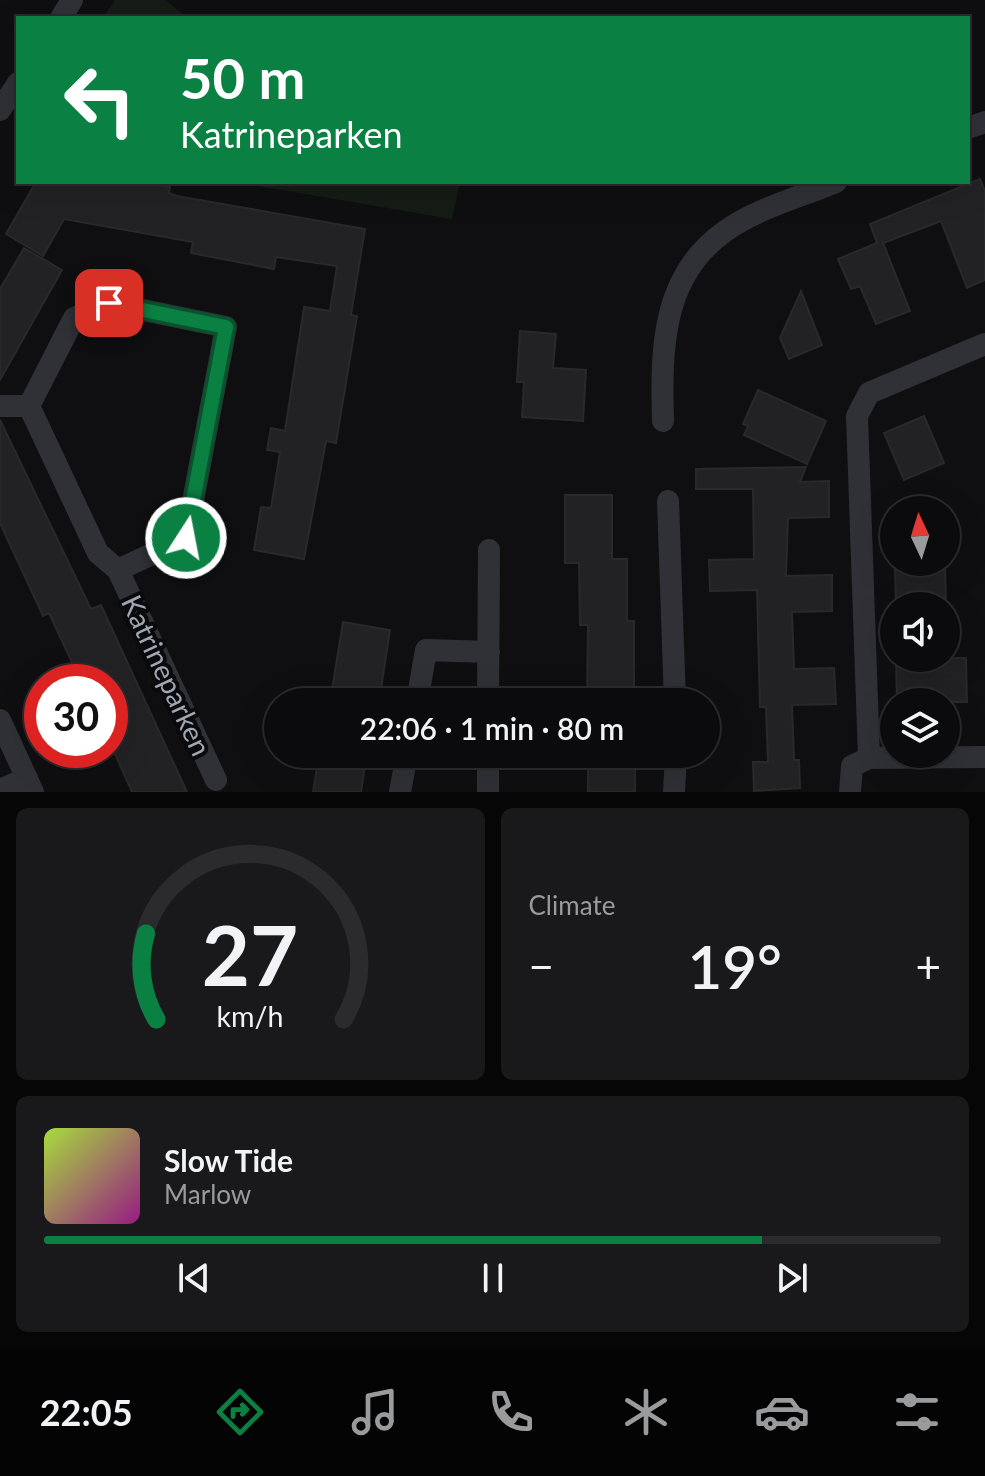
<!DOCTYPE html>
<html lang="en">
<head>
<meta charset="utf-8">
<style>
	:root { --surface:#0b0b0d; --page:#19191b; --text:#f1f3f6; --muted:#9a9b9d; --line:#2b2b2e; --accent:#0b8043 }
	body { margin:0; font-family:Lato,sans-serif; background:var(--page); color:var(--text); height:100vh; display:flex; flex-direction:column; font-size:30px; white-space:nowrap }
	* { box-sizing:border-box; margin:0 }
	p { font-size:26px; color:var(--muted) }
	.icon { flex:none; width:44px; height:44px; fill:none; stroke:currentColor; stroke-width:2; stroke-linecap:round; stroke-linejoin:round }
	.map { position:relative; height:792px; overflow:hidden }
	.drawer { display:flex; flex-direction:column; gap:16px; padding:16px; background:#060607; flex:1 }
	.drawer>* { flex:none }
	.guide { position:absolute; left:16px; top:16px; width:954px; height:168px; border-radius:0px; box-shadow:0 8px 32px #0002,0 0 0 2px var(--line); background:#0b8043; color:#fff; overflow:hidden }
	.needle { width:52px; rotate:356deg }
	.tools { position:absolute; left:880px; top:496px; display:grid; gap:16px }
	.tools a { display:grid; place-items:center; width:80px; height:80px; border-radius:50%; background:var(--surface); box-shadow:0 8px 32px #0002,0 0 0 2px var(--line); font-size:40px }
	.speed { position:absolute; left:24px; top:664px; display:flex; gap:16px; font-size:40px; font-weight:700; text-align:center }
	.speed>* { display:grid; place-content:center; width:104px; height:104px; border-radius:50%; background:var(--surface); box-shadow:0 8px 32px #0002,0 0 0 2px var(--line); line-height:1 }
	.speed .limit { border:12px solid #d22; background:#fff; color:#111 }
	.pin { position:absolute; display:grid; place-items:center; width:68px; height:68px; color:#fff; margin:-34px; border-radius:16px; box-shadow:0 4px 12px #0006 }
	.me { position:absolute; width:88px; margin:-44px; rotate:11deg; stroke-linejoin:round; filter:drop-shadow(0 0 6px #0008) }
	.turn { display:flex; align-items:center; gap:28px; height:168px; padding:0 32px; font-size:36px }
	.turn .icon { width:104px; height:104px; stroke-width:2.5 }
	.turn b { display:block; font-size:56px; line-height:68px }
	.big { font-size:60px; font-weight:600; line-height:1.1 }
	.drawer .widget { flex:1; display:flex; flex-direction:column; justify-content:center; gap:12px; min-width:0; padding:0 28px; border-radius:12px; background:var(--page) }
	.drawer .dial { align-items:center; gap:0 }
	.dial svg { height:208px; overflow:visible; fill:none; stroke:var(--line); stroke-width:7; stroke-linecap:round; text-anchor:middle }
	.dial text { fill:var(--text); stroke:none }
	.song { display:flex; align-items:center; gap:24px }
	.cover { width:96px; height:96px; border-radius:12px; background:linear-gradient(135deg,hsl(80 70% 55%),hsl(310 70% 35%)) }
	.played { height:8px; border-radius:4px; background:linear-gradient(90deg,var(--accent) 80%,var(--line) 80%) }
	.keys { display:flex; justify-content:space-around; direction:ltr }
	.heat { display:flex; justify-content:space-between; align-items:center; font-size:44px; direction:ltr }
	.drawer .tiles { flex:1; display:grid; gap:16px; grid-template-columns:1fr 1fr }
	.widget:last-child { grid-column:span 2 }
	.trip { position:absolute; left:264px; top:688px; width:456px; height:80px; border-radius:40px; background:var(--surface); box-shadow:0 8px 32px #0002,0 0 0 2px var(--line); font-weight:600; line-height:80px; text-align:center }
	.menu { display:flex; height:128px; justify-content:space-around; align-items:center; background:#040405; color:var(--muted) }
	.menu .icon { width:56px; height:56px }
	.menu .current { color:var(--accent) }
	.menu b { font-size:36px; color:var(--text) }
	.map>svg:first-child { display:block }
	.green { fill:#151c15 }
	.building { fill:#222225; stroke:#29292d; stroke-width:2 }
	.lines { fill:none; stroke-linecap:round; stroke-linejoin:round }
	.minor { stroke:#303136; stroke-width:22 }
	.route-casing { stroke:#07532c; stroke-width:20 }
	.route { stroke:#0b8043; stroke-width:14 }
	.labels { text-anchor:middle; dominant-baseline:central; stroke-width:8; stroke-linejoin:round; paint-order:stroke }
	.street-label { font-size:28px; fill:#9fa7b3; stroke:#0a0a0c }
</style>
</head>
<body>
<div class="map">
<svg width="985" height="792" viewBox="0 0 985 792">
	<rect width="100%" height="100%" fill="#0f0f11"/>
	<!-- green -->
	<path class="green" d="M115 0H166L187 18H103Z
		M235 182H460L452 219Z"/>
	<!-- building -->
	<path class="building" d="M980 179 985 191V280L967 288 941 221 883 243 910 311 876 324 860 286 851 289 838 259 877 243 870 224Z
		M36 182H139L170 187 169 193 177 196 365 229 351 315 357 316 336 443 326 441 304 559 254 550 261 507 271 508 280 452 267 450 271 428 285 431 304 307 330 311 337 266 276 257 274 269 191 253 193 242 64 219 43 256 6 234Z
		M24 248 62 270 0 380V289Z
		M801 291 822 345 789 359 780 338Z
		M520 331 556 334 553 368 586 370 583 421 522 417 524 382H517Z
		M758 390 826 421 807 464 744 435 748 426 743 424Z
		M924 416 944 463 904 480 884 433Z
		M0 420 91 609 101 605 187 792H132L110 743V682H81L49 613 43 616 0 523Z
		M806 467 800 482 829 481V517L788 518 786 576 832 575V611L792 612 794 669 834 668 836 704 792 705 794 760H799L800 788 754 791 753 762H768L766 707H760L757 590 710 591 709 560 754 559 753 489H696V469Z
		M565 495H612V559H627V621H634V687H627L628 702H587L588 625H580L579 563H565Z
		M945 566 946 606H896L895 567Z
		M343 622 390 630 379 702H330Z
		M928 658H966L967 702H897L896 662 928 661Z
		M319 754H361L360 765 365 766 361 792H313Z
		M588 754H635V792H588Z"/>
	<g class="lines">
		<!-- minor -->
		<path class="minor" d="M61 18 72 0
			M0 110 18 83
			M968 128 985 122
			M0 406H29L74 318 109 303 226 327 186 538 118 570
			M29 406 98 553 118 570 216 780
			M663 421C661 351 661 277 724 232 755 209 800 197 836 182
			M668 501 675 702
			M417 702 426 650 489 652
			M488 702 489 550
			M0 720 33 792
			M869 758 857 416 869 393 985 344
			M0 790 27 778
			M400 792 407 754
			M488 792V754
			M674 792 676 754
			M850 792 852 766 869 758 985 757"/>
	</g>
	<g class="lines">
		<defs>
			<path id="route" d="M109 303 226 327 186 538"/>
		</defs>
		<!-- route casing -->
		<use href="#route" class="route-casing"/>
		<!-- route -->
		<use href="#route" class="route"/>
	</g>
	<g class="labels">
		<!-- street labels -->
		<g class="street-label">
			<text transform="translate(167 675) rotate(65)">Katrineparken</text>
		</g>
	</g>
</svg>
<div class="tools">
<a><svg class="needle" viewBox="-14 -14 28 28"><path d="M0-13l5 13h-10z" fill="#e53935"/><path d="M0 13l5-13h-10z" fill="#9a9b9d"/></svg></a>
<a><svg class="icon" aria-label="sound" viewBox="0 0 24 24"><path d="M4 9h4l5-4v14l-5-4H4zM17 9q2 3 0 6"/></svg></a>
<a><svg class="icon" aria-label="layers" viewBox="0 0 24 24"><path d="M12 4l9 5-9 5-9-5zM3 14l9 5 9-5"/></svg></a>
</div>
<div class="speed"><div class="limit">30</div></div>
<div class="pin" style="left:109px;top:303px;background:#d93025"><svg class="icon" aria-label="arrive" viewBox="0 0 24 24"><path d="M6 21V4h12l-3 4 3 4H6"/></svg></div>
<svg class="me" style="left:186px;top:538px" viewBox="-20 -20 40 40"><circle r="17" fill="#0b8043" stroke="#fff" stroke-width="3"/><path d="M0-11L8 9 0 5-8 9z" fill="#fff"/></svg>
<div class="trip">22:06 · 1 min · 80 m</div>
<div class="guide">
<div class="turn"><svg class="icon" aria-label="left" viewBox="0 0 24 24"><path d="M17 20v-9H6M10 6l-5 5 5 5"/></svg><div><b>50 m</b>Katrineparken</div></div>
</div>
</div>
<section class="drawer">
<div class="tiles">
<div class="widget dial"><svg viewBox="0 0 100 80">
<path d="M14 69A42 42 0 1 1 86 69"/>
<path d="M14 69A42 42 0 0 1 10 36" stroke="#0b8043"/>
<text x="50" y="56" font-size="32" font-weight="700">27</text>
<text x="50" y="72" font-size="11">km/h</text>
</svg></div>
<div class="widget"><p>Climate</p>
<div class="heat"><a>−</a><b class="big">19°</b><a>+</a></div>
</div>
<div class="widget">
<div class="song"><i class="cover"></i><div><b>Slow Tide</b><p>Marlow</p></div></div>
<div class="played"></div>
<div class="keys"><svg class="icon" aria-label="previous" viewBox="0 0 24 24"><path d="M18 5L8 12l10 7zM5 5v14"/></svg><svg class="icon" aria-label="pause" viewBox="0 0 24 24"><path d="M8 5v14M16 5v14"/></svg><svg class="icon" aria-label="next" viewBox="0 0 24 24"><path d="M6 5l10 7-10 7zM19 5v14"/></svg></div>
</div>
</div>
</section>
<nav class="menu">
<b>22:05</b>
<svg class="icon current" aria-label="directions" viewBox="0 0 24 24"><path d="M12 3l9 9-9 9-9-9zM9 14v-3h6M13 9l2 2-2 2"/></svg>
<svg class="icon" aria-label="music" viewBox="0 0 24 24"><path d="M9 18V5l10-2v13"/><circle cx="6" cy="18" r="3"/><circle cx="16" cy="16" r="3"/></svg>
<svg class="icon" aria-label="phone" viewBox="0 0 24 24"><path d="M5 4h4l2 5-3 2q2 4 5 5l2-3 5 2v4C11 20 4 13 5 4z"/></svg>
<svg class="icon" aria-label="climate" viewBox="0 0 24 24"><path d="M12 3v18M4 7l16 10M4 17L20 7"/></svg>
<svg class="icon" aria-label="car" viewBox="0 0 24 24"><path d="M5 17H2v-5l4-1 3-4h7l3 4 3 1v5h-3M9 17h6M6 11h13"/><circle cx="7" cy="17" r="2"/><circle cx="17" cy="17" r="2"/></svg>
<svg class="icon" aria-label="filters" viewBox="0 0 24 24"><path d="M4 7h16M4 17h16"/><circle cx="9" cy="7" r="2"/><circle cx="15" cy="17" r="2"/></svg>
</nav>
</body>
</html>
